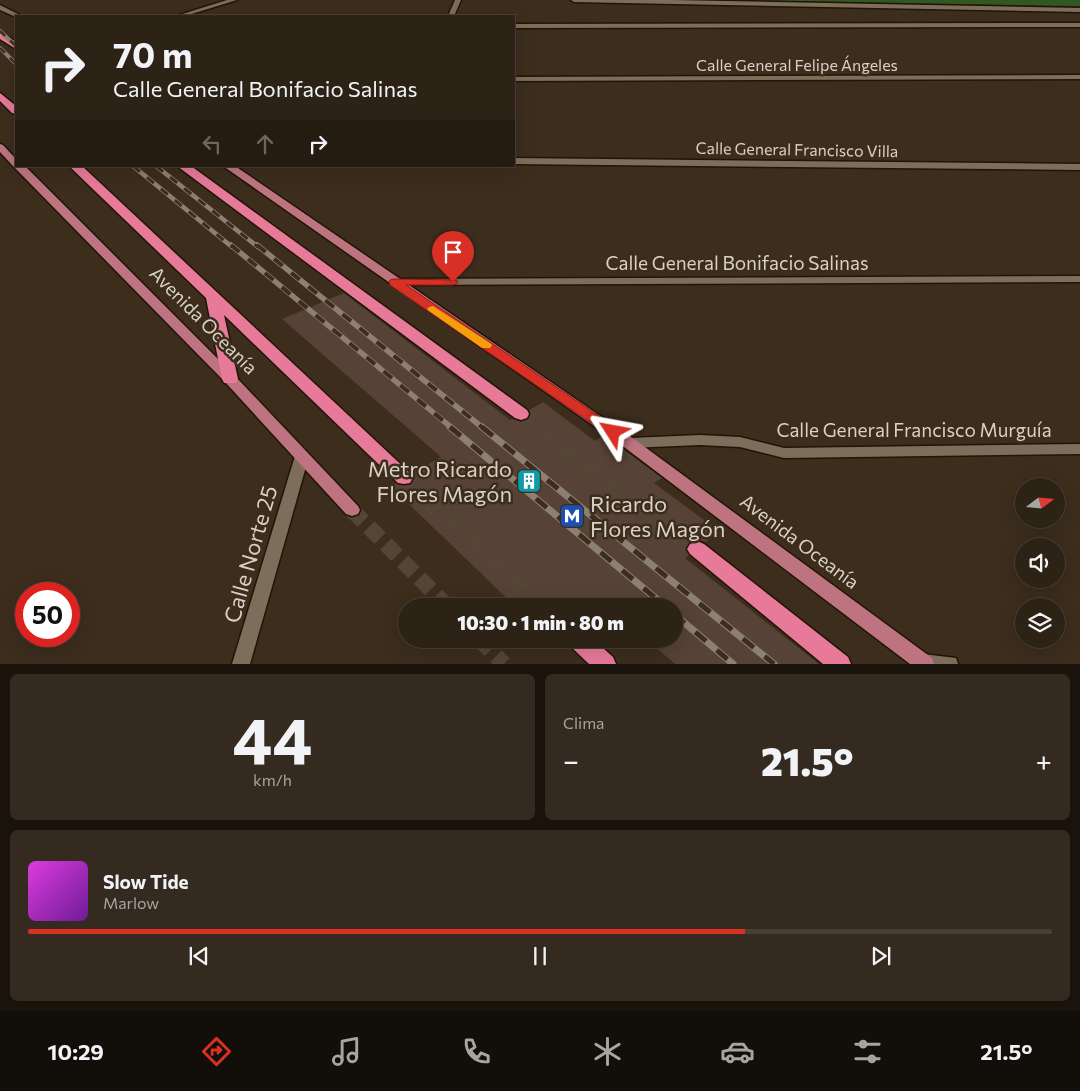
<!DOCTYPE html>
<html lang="es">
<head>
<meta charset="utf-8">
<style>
	:root { --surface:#2d2216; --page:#352a1f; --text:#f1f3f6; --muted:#a7a4a1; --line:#483f35; --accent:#d93025 }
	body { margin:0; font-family:Commissioner,sans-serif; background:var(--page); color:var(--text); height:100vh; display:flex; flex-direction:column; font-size:19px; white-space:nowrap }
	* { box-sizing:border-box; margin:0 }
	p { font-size:16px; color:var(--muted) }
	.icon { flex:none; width:28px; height:28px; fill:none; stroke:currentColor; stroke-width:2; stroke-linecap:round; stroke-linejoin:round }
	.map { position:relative; height:664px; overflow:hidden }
	.side { display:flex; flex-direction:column; gap:10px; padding:10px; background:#19130c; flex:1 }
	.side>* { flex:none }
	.banner { position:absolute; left:15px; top:15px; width:500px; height:152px; border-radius:0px; box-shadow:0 5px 20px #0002,0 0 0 1px var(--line); background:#2d2216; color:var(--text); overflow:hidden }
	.needle { width:32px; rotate:74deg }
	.tools { position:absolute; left:1015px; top:478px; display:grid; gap:10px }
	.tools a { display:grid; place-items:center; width:50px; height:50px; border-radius:50%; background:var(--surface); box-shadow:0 5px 20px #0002,0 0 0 1px var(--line); font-size:25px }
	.speed { position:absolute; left:15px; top:582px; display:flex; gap:10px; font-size:25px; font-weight:700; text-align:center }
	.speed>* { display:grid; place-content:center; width:65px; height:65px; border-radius:50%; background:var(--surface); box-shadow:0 5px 20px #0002,0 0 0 1px var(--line); line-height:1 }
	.speed .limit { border:8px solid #d22; background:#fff; color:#111 }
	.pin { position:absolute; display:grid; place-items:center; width:42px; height:42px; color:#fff; margin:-51px -21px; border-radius:50% 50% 50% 0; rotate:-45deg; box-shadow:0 0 5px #0007 }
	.pin .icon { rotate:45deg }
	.me { position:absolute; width:55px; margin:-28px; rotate:304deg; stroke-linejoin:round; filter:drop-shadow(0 0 4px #0008) }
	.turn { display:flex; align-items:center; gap:18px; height:105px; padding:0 15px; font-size:22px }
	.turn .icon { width:65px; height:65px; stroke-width:2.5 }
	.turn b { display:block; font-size:35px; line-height:42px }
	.lanes { display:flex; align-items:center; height:48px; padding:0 15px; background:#0003; justify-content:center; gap:25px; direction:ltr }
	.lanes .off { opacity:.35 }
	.big { font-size:38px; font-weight:800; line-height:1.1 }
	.side .widget { flex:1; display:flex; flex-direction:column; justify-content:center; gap:8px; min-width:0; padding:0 18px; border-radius:8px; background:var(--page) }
	.side .dial { align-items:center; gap:0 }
	.dial b { font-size:65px; line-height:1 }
	.song { display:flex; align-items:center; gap:15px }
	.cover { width:60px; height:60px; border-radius:8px; background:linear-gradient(135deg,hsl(300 70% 55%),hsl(280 70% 35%)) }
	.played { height:5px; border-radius:2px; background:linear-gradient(90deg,var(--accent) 70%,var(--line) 70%) }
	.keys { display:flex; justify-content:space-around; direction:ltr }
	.heat { display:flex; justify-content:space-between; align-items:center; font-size:28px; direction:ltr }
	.side .tiles { flex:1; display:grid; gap:10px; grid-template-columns:1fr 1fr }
	.widget:last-child { grid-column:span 2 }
	.trip { position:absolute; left:398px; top:598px; width:285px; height:50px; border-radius:25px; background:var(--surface); box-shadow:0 5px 20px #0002,0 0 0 1px var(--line); font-weight:800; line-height:50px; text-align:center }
	.menu { display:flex; height:80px; justify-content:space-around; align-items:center; background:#120e09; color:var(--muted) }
	.menu .icon { width:35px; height:35px }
	.menu .selected { color:var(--accent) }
	.menu b { font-size:22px; color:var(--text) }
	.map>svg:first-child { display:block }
	.green { fill:#315822 }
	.building { fill:#564236 }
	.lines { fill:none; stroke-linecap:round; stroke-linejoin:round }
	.major-tunnel { stroke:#544536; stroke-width:16; stroke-dasharray:16 8; stroke-linecap:butt }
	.highway-tunnel-far1 { stroke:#544536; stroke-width:15; stroke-dasharray:15 8; stroke-linecap:butt }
	.highway-tunnel { stroke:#544536; stroke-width:19; stroke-dasharray:19 10; stroke-linecap:butt }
	.minor-casing { stroke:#221506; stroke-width:3 }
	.major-casing { stroke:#221506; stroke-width:3 }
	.highway-casing { stroke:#221506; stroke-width:3 }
	.minor { fill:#7d6d5b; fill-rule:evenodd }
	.major { fill:#bd7480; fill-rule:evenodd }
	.highway { fill:#e77999; fill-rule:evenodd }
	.rail-far3-casing { stroke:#8c8073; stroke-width:4 }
	.rail-far2-casing { stroke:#8c8073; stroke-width:4.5 }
	.rail-far1-casing { stroke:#8c8073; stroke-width:5.5 }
	.rail-casing { stroke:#8c8073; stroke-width:7 }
	.rail-far3 { stroke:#3c2d1d; stroke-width:2.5; stroke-dasharray:7; stroke-linecap:butt }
	.rail-far2 { stroke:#3c2d1d; stroke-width:3; stroke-dasharray:9; stroke-linecap:butt }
	.rail-far1 { stroke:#3c2d1d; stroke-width:4; stroke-dasharray:11; stroke-linecap:butt }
	.rail { stroke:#3c2d1d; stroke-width:5; stroke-dasharray:14; stroke-linecap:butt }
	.route { fill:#d93025; stroke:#8d1f18 }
	.slow { fill:#f59e0b }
	.labels { text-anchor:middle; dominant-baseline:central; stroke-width:5; stroke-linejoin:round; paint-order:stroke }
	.far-street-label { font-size:16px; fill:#d9d0c6; stroke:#3c2d1d }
	.street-label { font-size:19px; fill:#d9d0c6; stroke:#3c2d1d }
	.near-poi-label { font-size:22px; fill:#d9d0c6; stroke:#3c2d1d; text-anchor:end }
	.near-street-label { font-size:22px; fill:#d9d0c6; stroke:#3c2d1d }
</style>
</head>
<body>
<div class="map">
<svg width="1080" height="664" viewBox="0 0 1080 664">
	<rect width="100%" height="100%" fill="#3c2d1d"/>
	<!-- green -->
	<path class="green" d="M738 0H1080V6Z"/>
	<!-- building -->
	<path class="building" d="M344 293 510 420 513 419 522 422 528 420 531 415 529 410 543 402 595 441 604 435 662 478 654 483 719 531 705 542 698 539 689 542 685 548 689 555 685 558 819 664H675L646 639H674V606H515L390 486 395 483 404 486 410 485 415 479 412 473 441 457 282 319Z"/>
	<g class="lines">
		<!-- major-tunnel -->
		<path class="major-tunnel" d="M352 510 447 606
			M479 639 504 664"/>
		<!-- highway-tunnel-far1 -->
		<path class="highway-tunnel-far1" d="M521 414 539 428"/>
		<!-- highway-tunnel -->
		<path class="highway-tunnel" d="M537 427 697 549
			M404 478 543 606"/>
		<defs>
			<path id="minor" d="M227 0H237L185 16H176Z
				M455 0H461L454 16H448Z
				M571 0H672L1080 8V12L574 2Z
				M0 5 20 15 21 16 16 17 0 10Z
				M1080 23V27L514 28V24Z
				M1080 75V79L514 81V77Z
				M514 158 1080 164V170L514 164Z
				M1080 276V282L394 285 388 282 394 279Z
				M700 435 740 437 784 448 1080 444V454L784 458 740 447 700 445 629 448 624 447 622 443 624 439 629 438Z
				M302 451 307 452 309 456 250 664H232L295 456 297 452Z
				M923 654 956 658 958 664H914L916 656Z"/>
			<path id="major" d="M0 144 3 145 16 159V166H25L235 376 358 506 360 510 358 514 352 516 346 514 225 382 13 166 0 152Z
				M223 166H235L634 439 932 658 934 664H910L624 447Z"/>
			<path id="highway" d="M0 32 16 42V49L0 39Z
				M0 93 16 106V114L12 113 0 101Z
				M69 166H82L410 473 413 478 410 483 404 484 398 483 224 315 238 379 236 383H224L222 379 206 298Z
				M177 166H191L527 410 529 414 527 418 521 420 515 418Z
				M697 541 704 544 848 657 851 664H823L690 554 687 549 690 544Z
				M567 639H593L613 657 616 664H589L570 646Z"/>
		</defs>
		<!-- minor casing -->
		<use href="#minor" class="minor-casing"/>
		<!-- major casing -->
		<use href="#major" class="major-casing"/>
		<!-- highway casing -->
		<use href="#highway" class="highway-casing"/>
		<!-- minor -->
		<use href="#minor" class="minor"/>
		<!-- major -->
		<use href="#major" class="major"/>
		<!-- highway -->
		<use href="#highway" class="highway"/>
		<defs>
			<path id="rail-far3" d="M0 31 16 46
				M0 48 16 64"/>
			<path id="rail-far2" d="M133 166 232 247
				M156 166 258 247"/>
			<path id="rail-far1" d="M231 245 452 428
				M257 245 483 428"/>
			<path id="rail" d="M450 427 665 606
				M482 427 774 664
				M674 614 733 664"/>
		</defs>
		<!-- rail-far3 casing -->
		<use href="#rail-far3" class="rail-far3-casing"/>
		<!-- rail-far2 casing -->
		<use href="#rail-far2" class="rail-far2-casing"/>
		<!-- rail-far1 casing -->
		<use href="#rail-far1" class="rail-far1-casing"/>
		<!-- rail casing -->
		<use href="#rail" class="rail-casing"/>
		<!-- rail-far3 -->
		<use href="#rail-far3" class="rail-far3"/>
		<!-- rail-far2 -->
		<use href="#rail-far2" class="rail-far2"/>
		<!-- rail-far1 -->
		<use href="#rail-far1" class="rail-far1"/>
		<!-- rail -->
		<use href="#rail" class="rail"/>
	</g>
	<!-- route -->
	<path class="route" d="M394 279 456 280 458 282 456 284 453 285H406L618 429 620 432 618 435H609L390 285 389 282 390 280Z"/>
	<!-- slow -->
	<path class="slow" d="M433 306 490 343 492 345 490 348H482L429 311 427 309 429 307Z"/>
	<!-- icons -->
	<defs>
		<symbol id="building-square" viewBox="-11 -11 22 22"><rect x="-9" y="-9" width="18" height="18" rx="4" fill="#0f9aa8" stroke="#3c2d1d"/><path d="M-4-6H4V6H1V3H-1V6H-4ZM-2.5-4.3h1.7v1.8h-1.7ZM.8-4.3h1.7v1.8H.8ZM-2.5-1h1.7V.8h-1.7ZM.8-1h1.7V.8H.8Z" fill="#fff"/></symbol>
		<symbol id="metro-square" viewBox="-11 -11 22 22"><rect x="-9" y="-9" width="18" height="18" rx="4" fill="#1a4fb4" stroke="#3c2d1d"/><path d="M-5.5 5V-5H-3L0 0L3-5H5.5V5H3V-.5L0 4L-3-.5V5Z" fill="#fff"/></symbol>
	</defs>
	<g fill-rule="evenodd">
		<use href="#building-square" x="515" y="467" width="28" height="28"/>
		<use href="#metro-square" x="558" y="502" width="28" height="28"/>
	</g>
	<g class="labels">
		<!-- far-street labels -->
		<g class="far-street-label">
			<text x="797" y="64">Calle General Felipe Ángeles</text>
			<text transform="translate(797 149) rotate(1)">Calle General Francisco Villa</text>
		</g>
		<!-- street labels -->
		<g class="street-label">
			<text x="737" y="262">Calle General Bonifacio Salinas</text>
			<text transform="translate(204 320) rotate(45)">Avenida Oceanía</text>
			<text x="914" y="429">Calle General Francisco Murguía</text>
			<text transform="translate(800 541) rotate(37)">Avenida Oceanía</text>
		</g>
		<!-- near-poi labels -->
		<g class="near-poi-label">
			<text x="512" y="468">Metro Ricardo<tspan x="512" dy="25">Flores Magón</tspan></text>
			<text x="590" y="503" text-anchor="start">Ricardo<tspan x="590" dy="25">Flores Magón</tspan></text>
		</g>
		<!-- near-street labels -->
		<g class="near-street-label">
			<text transform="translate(250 554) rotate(-74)">Calle Norte 25</text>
		</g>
	</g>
</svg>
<div class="tools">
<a><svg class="needle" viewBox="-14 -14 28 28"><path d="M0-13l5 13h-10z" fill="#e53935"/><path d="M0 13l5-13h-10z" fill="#a7a4a1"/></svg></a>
<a><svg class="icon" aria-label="sound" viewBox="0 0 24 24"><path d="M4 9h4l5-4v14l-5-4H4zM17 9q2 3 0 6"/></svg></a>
<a><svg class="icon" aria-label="layers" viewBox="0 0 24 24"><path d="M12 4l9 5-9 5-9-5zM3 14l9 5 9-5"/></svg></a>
</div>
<div class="speed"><div class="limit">50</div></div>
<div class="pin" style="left:453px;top:282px;background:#d93025"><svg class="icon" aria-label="arrive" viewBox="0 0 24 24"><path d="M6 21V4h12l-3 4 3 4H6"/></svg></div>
<svg class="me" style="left:613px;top:432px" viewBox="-20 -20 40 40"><path d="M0-17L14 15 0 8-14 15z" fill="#d93025" stroke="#fff" stroke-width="4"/></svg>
<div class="trip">10:30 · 1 min · 80 m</div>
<div class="banner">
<div class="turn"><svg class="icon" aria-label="right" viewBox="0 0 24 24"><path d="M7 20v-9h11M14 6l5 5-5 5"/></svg><div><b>70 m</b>Calle General Bonifacio Salinas</div></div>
<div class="lanes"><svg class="icon off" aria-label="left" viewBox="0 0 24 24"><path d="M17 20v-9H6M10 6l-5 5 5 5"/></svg><svg class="icon off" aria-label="ahead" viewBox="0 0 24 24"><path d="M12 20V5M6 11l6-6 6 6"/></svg><svg class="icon" aria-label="right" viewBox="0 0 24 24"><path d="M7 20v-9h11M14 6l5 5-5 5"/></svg></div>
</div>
</div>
<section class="side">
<div class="tiles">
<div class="widget dial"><b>44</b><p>km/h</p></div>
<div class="widget"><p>Clima</p>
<div class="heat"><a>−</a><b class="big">21.5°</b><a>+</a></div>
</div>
<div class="widget">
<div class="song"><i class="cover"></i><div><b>Slow Tide</b><p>Marlow</p></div></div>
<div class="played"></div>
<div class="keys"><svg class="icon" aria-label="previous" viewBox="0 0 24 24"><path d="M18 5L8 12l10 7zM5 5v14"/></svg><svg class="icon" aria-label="pause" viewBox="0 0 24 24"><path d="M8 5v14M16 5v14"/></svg><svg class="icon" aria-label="next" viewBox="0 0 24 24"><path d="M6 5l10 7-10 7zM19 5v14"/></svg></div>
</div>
</div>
</section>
<nav class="menu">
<b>10:29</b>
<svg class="icon selected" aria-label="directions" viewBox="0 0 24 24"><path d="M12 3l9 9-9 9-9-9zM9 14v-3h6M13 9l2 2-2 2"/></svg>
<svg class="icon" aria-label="music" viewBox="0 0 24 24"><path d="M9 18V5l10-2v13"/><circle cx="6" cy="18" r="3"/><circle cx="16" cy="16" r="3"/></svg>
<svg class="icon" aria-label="phone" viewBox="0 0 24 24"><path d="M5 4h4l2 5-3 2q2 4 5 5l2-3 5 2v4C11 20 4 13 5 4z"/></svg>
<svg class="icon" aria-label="climate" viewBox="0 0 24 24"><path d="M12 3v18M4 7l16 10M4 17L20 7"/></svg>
<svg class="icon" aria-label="car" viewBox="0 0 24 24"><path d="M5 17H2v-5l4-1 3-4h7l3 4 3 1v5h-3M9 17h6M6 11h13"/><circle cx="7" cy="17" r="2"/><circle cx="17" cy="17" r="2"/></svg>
<svg class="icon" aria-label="filters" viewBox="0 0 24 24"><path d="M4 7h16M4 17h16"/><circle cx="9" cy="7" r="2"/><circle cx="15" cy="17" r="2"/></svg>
<b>21.5°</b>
</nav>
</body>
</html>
